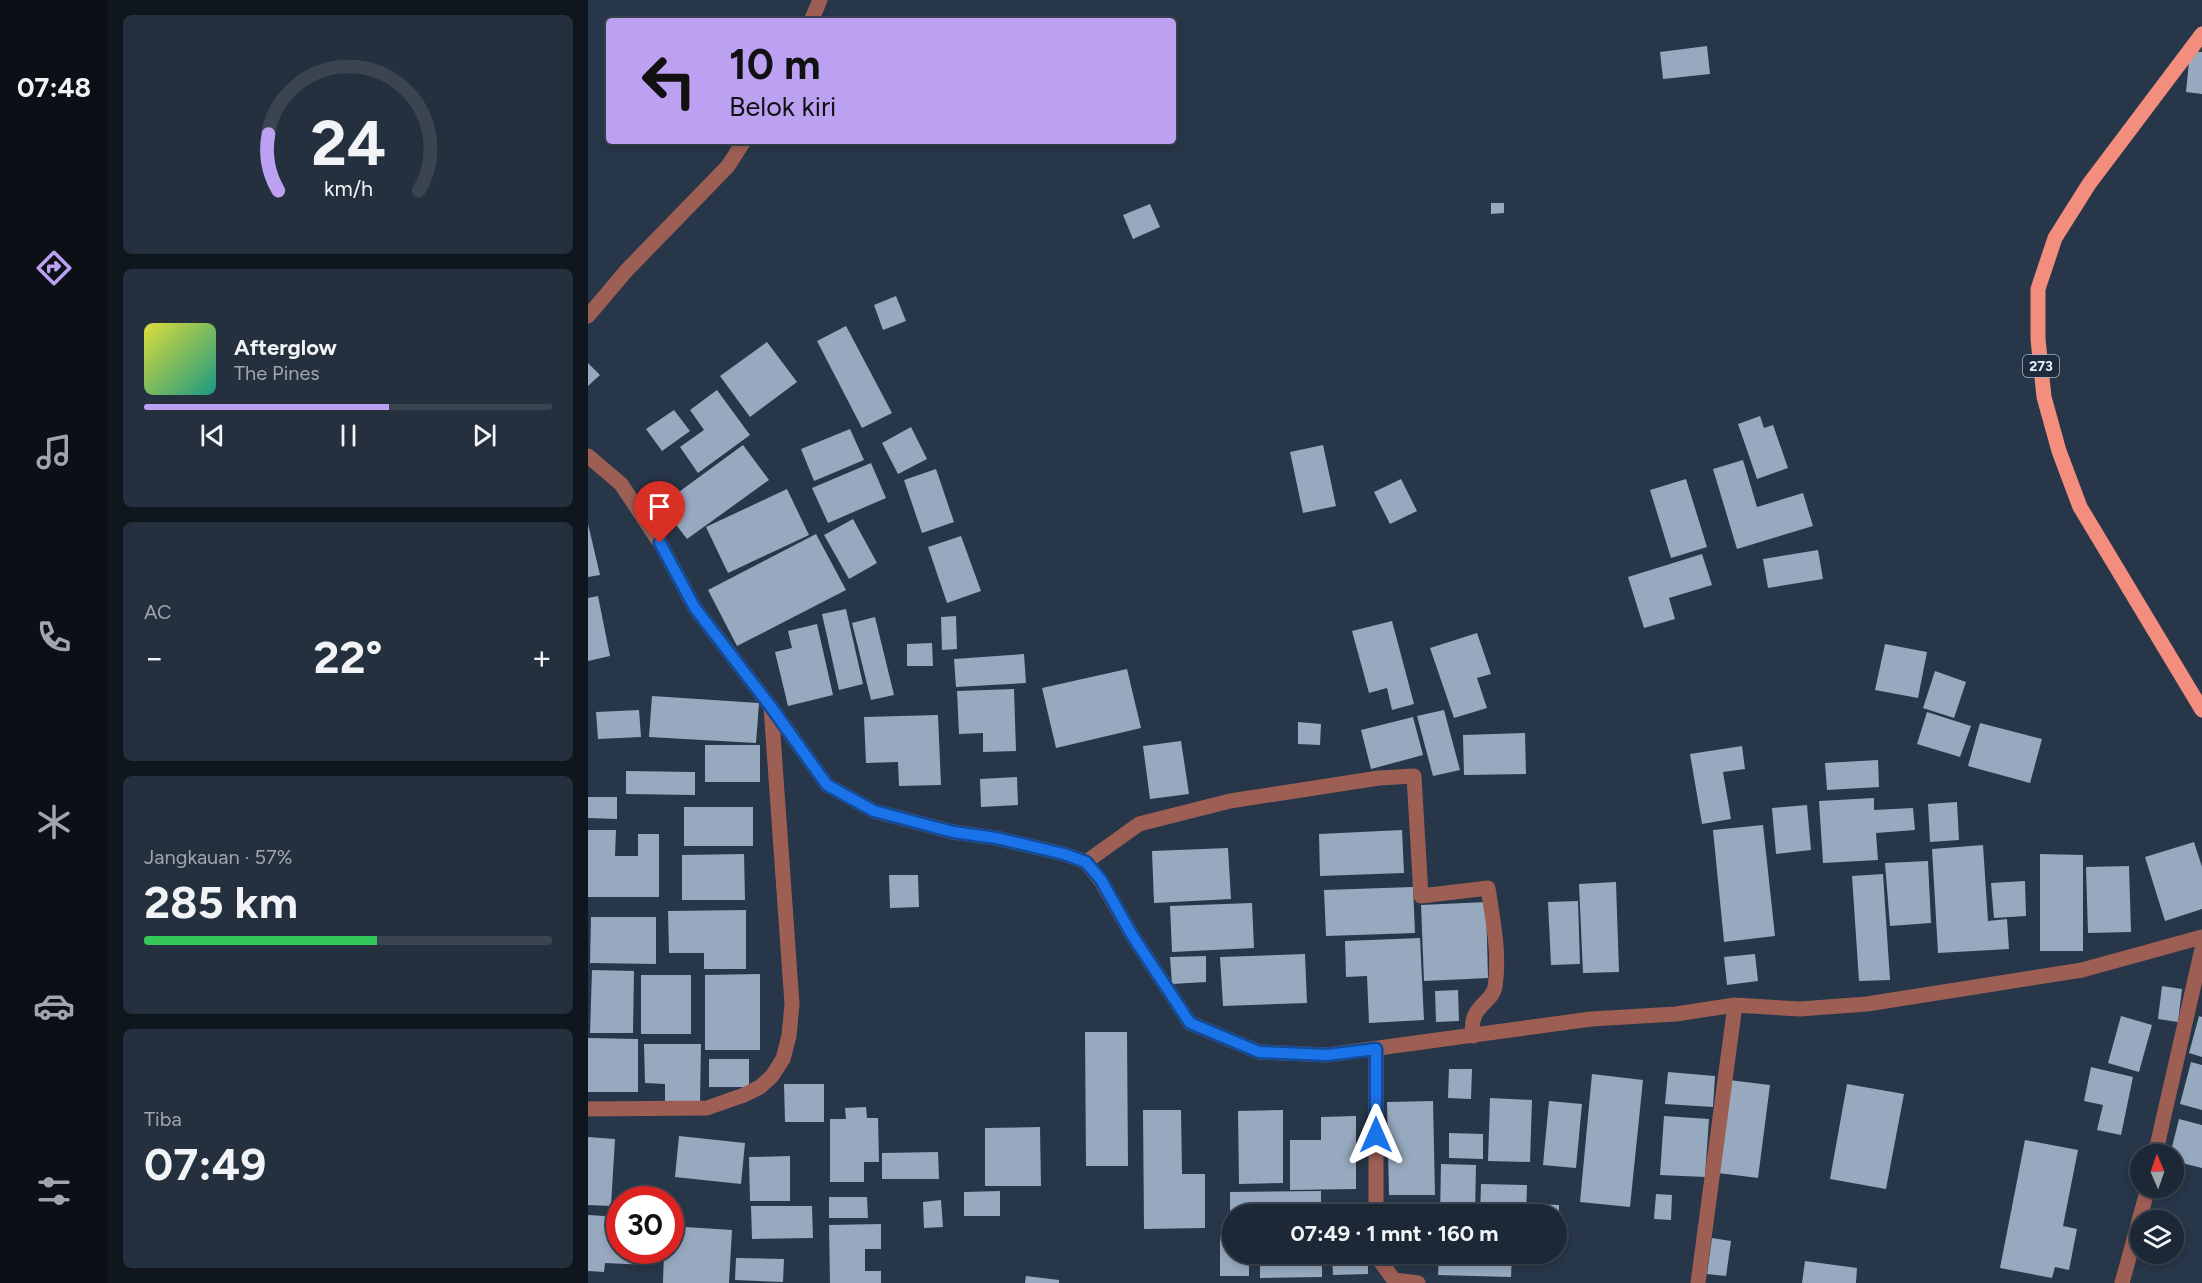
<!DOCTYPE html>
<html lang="id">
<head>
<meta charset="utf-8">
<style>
	:root { --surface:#1d2836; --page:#25303e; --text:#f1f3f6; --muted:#a0a6ad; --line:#3b4451; --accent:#bca0f2 }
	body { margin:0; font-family:Figtree,sans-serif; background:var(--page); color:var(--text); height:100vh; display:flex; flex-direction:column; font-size:22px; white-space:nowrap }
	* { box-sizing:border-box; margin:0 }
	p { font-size:20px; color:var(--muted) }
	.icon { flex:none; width:33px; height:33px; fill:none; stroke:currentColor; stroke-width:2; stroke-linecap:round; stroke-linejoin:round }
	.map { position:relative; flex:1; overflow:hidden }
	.sheet { display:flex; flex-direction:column; gap:15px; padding:15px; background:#10161e; width:480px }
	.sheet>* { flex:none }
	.top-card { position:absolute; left:18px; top:18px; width:570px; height:126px; border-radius:6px; box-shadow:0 3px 9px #0003,0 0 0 2px var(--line); background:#bca0f2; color:#111; overflow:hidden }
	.needle { width:39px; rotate:358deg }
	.tools { position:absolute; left:1542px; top:1144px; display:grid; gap:12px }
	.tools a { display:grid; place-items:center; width:54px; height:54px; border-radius:50%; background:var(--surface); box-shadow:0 3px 9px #0003,0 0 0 2px var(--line); font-size:30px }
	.speed { position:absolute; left:18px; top:1186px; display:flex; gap:12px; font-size:30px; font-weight:700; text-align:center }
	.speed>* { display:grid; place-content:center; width:78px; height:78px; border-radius:50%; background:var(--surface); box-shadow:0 3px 9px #0003,0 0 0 2px var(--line); line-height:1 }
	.speed .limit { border:9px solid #d22; background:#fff; color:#111 }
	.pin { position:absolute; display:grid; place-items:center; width:51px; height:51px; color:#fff; margin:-62px -26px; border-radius:50% 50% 50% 0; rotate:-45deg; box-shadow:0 0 6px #0007 }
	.pin .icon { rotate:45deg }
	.me { position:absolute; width:66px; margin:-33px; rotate:0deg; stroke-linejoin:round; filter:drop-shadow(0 0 4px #0008) }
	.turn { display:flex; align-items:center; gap:21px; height:126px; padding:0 24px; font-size:27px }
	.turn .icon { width:78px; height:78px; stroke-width:2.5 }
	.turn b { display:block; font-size:42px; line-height:51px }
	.big { font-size:45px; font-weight:700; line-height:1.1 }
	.sheet .tile { flex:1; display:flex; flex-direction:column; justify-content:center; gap:9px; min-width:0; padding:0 21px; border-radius:9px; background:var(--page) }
	.sheet .dial { align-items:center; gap:0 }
	.dial svg { height:156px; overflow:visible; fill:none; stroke:var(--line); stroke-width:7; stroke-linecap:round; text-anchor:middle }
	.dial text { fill:var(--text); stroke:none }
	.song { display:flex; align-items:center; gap:18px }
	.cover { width:72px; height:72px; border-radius:9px; background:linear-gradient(135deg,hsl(60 70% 55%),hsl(170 70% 35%)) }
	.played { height:6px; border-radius:3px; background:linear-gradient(90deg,var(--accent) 60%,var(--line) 60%) }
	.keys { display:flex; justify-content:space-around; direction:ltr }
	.heat { display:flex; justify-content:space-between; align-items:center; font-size:33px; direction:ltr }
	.charge { height:9px; border-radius:4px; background:linear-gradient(90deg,#34c759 57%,var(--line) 0) }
	.trip { position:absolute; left:634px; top:1204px; width:345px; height:60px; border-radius:30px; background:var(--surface); box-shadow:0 3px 9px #0003,0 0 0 2px var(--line); font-weight:700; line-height:60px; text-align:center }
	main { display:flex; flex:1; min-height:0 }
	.tabs { display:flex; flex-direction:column; width:108px; justify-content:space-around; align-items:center; background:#0c1016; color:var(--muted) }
	.tabs .icon { width:42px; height:42px }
	.tabs .selected { color:var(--accent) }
	.tabs b { font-size:27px; color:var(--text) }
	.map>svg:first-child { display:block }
	.building { fill:#97a9bf }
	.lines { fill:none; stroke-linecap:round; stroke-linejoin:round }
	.minor { stroke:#9d5f54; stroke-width:15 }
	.primary { stroke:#f38d7d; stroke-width:15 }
	.route-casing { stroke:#114b97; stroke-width:15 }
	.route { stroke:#1a73e8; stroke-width:10 }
	.labels { text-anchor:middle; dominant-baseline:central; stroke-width:6; stroke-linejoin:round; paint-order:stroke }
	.shield { fill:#1d2c3d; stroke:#aab6c3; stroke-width:1.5 }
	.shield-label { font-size:14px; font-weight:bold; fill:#e7f1fd }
</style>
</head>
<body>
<main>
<nav class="tabs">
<b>07:48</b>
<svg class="icon selected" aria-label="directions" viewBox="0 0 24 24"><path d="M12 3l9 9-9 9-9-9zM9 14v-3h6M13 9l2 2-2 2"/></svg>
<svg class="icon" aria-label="music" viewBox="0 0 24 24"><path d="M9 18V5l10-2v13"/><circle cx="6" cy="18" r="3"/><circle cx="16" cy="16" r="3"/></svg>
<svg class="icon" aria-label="phone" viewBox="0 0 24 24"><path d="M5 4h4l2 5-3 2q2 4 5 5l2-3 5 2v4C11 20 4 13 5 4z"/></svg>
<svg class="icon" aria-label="climate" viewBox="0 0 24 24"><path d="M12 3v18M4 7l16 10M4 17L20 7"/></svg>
<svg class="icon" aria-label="car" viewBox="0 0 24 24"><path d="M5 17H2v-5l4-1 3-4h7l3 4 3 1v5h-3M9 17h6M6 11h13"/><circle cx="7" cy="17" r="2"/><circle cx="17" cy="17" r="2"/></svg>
<svg class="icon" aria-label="filters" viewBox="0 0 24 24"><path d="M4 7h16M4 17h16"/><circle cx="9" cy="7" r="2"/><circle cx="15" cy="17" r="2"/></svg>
</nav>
<section class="sheet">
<div class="tile dial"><svg viewBox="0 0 100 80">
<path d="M14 69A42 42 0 1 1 86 69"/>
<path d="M14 69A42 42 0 0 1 9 40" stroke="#bca0f2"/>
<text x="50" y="56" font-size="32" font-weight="700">24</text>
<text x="50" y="72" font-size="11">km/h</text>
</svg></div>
<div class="tile">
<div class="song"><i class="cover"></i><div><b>Afterglow</b><p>The Pines</p></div></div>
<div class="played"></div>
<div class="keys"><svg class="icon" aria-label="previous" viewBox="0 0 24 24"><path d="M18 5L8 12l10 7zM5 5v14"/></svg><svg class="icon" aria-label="pause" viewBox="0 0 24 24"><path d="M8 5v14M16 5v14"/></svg><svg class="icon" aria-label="next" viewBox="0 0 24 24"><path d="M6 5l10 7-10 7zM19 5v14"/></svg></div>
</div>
<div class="tile"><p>AC</p>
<div class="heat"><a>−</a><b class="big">22°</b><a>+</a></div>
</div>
<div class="tile"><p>Jangkauan · 57%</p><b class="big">285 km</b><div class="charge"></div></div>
<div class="tile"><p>Tiba</p><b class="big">07:49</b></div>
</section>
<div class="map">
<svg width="1614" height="1283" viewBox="0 0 1614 1283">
	<rect width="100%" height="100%" fill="#273648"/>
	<!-- building -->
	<path class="building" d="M1119 46 1122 74 1075 79 1072 52Z
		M1602 51 1614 52V94L1598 92Z
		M903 203H916V213L903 214Z
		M562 204 572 227 545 239 535 215Z
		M308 296 318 321 295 330 286 305Z
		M258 326 304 413 274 428 229 341Z
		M179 342 209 382 162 417 132 376Z
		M0 363 12 375 0 386Z
		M129 390 162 435 110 473 92 447 116 430 102 410Z
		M86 410 102 431 74 451 58 429Z
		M1172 416 1176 428 1185 425 1200 468 1169 479 1150 424Z
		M323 427 339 459 310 474 294 443Z
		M262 429 276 460 226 481 213 449Z
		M155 445 181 480 99 539 73 505Z
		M735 445 748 506 715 513 702 452Z
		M1155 460 1169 507 1215 493 1225 526 1149 549 1125 469Z
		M283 463 298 498 240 523 224 488Z
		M348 469 366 522 334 533 316 480Z
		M813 479 829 511 802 524 786 492Z
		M1098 479 1119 547 1083 558 1062 490Z
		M199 489 221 535 140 573 118 527Z
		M265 519 289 563 261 579 236 535Z
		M0 524 12 575 0 577Z
		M228 534 258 590 149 646 120 590Z
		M373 536 393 591 359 603 340 547Z
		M1230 550 1235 579 1180 588 1175 559Z
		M1114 554 1124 585 1081 598 1087 619 1056 628 1040 577Z
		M10 596 22 656 0 661V598Z
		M258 609 275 684 251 690 234 614Z
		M368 616 369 649 354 650 353 617Z
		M287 617 306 695 283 700 264 623Z
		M804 621 826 704 804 710 799 688 781 693 764 631Z
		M229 624 245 695 200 706 187 652 204 648 200 631Z
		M889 633 903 674 889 678 899 708 866 718 842 648Z
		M344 643 345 666H319V644Z
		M1297 644 1339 652 1330 698 1287 690Z
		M436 654 438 683 368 687 366 659Z
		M539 669 553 728 468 748 454 688Z
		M1347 671 1378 682 1366 718 1335 708Z
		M426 689 428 751 395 752V733L371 734 369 691Z
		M64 696 171 703 168 743 61 737Z
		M51 710 53 737 10 739 8 712Z
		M856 710 872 770 845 776 829 716Z
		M1339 712 1383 726 1372 757 1329 744Z
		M350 715 353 785 311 786 310 762 278 763 276 717Z
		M825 717 835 755 783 769 773 730Z
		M710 722 733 724 732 745 710 744Z
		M1392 723 1454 739 1442 783 1380 766Z
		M937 733 938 774 876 775 875 735Z
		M593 741 601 794 562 799 555 746Z
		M117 745H172V782H117Z
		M1154 746 1157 769 1135 772 1143 819 1114 824 1102 754Z
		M1290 760 1291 787 1239 790 1237 763Z
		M38 771 107 772V795L38 794Z
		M429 777 430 805 393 807 392 779Z
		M0 797H29V819L0 818Z
		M1286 798V810L1325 808 1327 830 1288 833 1290 860 1235 863 1231 801Z
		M1369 802 1371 840 1342 842 1340 804Z
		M1219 805 1223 850 1188 854 1184 808Z
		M96 807H165V846H96Z
		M1175 825 1187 936 1136 942 1125 830Z
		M0 830H28L27 856H50V834H71V897H0Z
		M814 830 816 873 732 876 731 834Z
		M1606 842 1614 867V909L1577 921 1557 857Z
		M1395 845 1400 921 1419 919 1421 949 1350 953 1344 849Z
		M640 848 643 899 566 903 564 851Z
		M156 854 157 900H94V855Z
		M1452 854 1495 855V951H1452Z
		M1340 861 1343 923 1302 926 1297 863Z
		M1541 866 1543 932 1500 933 1498 867Z
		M1295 874 1302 980 1271 981 1264 876Z
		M301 875H330L331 907 302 908Z
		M1437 881 1438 916 1406 918 1403 883Z
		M1028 882 1031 972 995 973 991 884Z
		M825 887 827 933 738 936 736 890Z
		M990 901 992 964 963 965 960 902Z
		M898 902 900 978 836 981 833 905Z
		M664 903 666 948 584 952 582 906Z
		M158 910V969H116V953H81L80 911Z
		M3 917H68V964L2 963Z
		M832 938 836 1020 781 1023 779 976 758 977 757 941Z
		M717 954 719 1003 635 1006 632 957Z
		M1167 954 1170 981 1139 985 1136 957Z
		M618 956V982L584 984 582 957Z
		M4 970 46 971 45 1033H2Z
		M172 974V1050H117V975Z
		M53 975H103V1034H53Z
		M1574 986 1594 989 1590 1022 1570 1019Z
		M870 990 871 1021 848 1022 847 991Z
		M1533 1016 1564 1025 1551 1072 1520 1063Z
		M1611 1016 1614 1017V1057L1601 1053Z
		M497 1032H539L540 1166H498Z
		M0 1038 50 1039V1092H0Z
		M56 1044H113L112 1103H77V1084L57 1083Z
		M121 1059H161V1087H121Z
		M1603 1062 1614 1065V1110L1592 1104Z
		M1503 1067 1545 1077 1533 1135 1509 1130 1515 1105 1496 1101Z
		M861 1069H884L883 1099 860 1098Z
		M1080 1072 1127 1076 1125 1107 1077 1104Z
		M1004 1074 1055 1080 1042 1207 992 1202Z
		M1141 1080 1182 1085 1170 1178 1130 1173Z
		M196 1084H236V1122H197Z
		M1259 1084 1316 1094 1298 1189 1242 1179Z
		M902 1098 944 1100 942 1162 900 1161Z
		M845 1101 847 1195H801L799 1102Z
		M961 1101 994 1104 988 1168 955 1165Z
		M278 1107 279 1118H290L291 1162H276V1182H242V1119H258L257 1108Z
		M555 1110H593L594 1174H617V1228L556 1229Z
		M695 1110V1183L651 1184 650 1111Z
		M768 1116V1189L702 1190V1140H733V1117Z
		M1076 1116 1121 1119 1117 1177 1072 1175Z
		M1591 1119 1614 1125V1168L1586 1161V1155H1582Z
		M452 1127 453 1186H397V1128Z
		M861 1133 895 1134V1159L861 1158Z
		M91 1136 157 1143 153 1184 87 1177Z
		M0 1137 27 1139 23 1206 0 1205Z
		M1437 1140 1490 1150 1475 1226 1489 1229 1481 1270 1467 1267 1464 1278 1412 1268Z
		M350 1152 351 1179H294V1153Z
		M202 1156V1201H162L161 1157Z
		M853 1164 888 1165 887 1215H852Z
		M893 1184 939 1185 938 1215H892Z
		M412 1191V1216H376V1192Z
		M733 1191V1215H645V1223H642V1192Z
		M1068 1194 1084 1195 1083 1220 1066 1219Z
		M241 1197H279L280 1218H241Z
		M353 1200 355 1227 336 1228 335 1202Z
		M949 1204 971 1205V1215H948Z
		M163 1206H224L225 1238 164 1239Z
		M0 1215 32 1217V1251H61L60 1265 17 1263 16 1272 0 1271Z
		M293 1224V1249H277V1271H293V1283H242L241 1225Z
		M82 1226 144 1230 141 1283H75L76 1251H82Z
		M632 1236H645V1254H661V1276H632Z
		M1124 1238 1143 1241 1138 1276 1119 1274Z
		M672 1254H734V1277L672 1278Z
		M744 1254H780V1274L745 1275Z
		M851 1254H924L923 1277 850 1275Z
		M148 1258 196 1259 195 1282 147 1280Z
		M1217 1261 1269 1268 1268 1283H1214Z
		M438 1276 471 1280V1283H437Z"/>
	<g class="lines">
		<!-- minor -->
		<path class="minor" d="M223 21 232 0
			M0 316 38 271 140 166 156 141
			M0 456 33 484 72 543 107 608 183 707 239 785 286 811 365 832 408 838 476 854 498 862 513 881 544 935 602 1023 671 1052 739 1055 1003 1019 1088 1014 1147 1005 1212 1009 1279 1004 1494 970 1614 937
			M498 862 551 824 642 801 791 778 826 776 833 896 900 888C905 921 912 954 907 987 904 1004 880 1005 885 1036
			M788 1049V1215
			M0 1109 119 1108 156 1095 172 1087 184 1076 195 1059 201 1036 204 1004 183 707
			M1567 1155 1614 949
			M790 1254V1258L806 1280 830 1283
			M1110 1283 1147 1005
			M1534 1283 1560 1188"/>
		<!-- primary -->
		<path class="primary" d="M1614 34 1501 184 1467 238 1450 289V339L1456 397 1471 451 1492 507 1614 710"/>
	</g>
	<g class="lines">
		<defs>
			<path id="route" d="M72 543 107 608 183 707 239 785 286 811 365 832 408 838 476 854 498 862 513 880 544 935 602 1023 671 1052 739 1055 788 1049V1135"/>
		</defs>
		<!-- route casing -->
		<use href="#route" class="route-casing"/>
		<!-- route -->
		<use href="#route" class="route"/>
	</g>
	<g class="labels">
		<!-- shield labels -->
		<rect class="shield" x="1435" y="355" width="36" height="22" rx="4.5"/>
		<g class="shield-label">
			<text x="1453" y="366">273</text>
		</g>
	</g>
</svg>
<div class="tools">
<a><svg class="needle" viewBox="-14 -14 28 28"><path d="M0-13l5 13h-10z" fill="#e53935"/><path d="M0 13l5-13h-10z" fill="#a0a6ad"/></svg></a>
<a><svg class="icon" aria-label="layers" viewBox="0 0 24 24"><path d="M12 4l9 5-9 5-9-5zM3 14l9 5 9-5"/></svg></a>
</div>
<div class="speed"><div class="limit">30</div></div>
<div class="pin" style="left:72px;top:543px;background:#d93025"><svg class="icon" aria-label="arrive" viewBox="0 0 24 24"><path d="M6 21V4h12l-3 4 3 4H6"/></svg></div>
<svg class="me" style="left:788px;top:1135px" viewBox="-20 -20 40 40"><path d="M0-17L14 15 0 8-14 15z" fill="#1a73e8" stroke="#fff" stroke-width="4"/></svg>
<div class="trip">07:49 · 1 mnt · 160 m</div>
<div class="top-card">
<div class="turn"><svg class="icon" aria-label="left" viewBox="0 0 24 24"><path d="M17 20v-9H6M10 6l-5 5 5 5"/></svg><div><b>10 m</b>Belok kiri</div></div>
</div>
</div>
</main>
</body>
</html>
